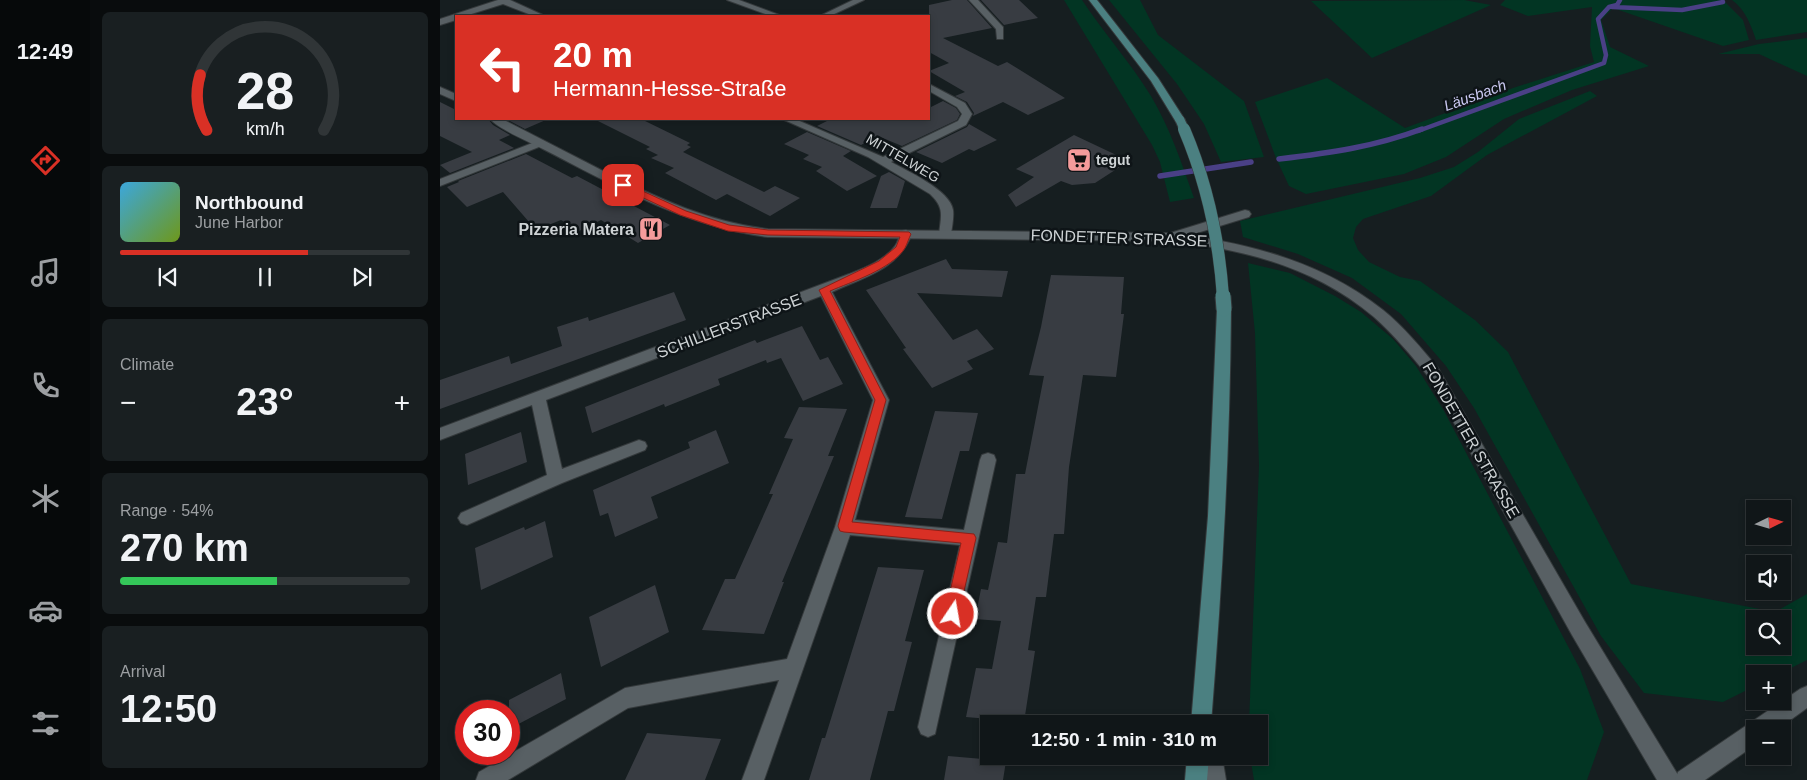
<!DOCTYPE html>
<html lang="en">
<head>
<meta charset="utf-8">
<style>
	:root { --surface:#101618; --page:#191f21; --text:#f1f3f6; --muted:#9c9fa2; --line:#303537; --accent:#d93025 }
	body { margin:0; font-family:Arial,sans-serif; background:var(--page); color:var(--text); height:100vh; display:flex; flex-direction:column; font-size:19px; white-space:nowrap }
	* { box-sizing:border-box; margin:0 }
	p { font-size:16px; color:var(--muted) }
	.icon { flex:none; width:28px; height:28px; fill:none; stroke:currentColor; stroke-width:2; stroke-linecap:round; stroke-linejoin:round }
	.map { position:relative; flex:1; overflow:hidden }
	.drawer { display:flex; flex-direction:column; gap:12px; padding:12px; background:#090c0d; width:350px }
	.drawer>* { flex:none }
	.banner { position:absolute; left:15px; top:15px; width:475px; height:105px; border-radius:0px; box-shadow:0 2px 8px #0003,0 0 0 1px var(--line); background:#d93025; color:#fff; overflow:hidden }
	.needle { width:32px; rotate:85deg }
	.controls { position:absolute; left:1306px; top:500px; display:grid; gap:10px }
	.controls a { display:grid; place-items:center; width:45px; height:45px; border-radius:0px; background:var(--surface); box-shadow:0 2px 8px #0003,0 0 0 1px var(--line); font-size:25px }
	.speed { position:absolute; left:15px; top:700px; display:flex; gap:10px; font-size:25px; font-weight:700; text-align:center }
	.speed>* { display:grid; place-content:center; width:65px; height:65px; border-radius:50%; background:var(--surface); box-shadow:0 2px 8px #0003,0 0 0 1px var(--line); line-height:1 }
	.speed .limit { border:8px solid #d22; background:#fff; color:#111 }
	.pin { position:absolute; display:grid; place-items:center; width:42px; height:42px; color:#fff; margin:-21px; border-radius:10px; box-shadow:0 2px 8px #0006 }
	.me { position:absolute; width:55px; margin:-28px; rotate:12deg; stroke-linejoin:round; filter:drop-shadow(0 0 4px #0008) }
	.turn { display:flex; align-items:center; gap:18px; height:105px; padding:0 15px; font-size:22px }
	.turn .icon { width:65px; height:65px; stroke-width:2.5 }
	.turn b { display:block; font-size:35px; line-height:42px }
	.big { font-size:38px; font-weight:700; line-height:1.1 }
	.drawer .widget { flex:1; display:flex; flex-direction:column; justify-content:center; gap:8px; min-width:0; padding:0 18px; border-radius:8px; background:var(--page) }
	.drawer .dial { align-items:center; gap:0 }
	.dial svg { height:130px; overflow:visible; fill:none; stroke:var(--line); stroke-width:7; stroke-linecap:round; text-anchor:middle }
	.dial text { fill:var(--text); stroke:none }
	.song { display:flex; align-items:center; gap:15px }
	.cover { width:60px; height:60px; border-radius:8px; background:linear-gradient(135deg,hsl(200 70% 55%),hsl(80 70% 35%)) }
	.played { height:5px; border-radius:2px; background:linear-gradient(90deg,var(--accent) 65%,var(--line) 65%) }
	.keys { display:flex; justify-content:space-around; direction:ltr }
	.heat { display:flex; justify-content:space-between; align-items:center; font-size:28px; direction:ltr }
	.charge { height:8px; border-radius:4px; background:linear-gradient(90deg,#34c759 54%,var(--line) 0) }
	.trip { position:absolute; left:540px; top:715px; width:288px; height:50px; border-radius:0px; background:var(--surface); box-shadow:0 2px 8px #0003,0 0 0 1px var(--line); font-weight:700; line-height:50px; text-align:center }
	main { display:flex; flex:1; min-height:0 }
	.dock { display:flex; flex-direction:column; width:90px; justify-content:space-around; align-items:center; background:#06090a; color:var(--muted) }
	.dock .icon { width:35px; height:35px }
	.dock .current { color:var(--accent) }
	.dock b { font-size:22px; color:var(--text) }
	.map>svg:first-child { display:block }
	.green { fill:#023523; fill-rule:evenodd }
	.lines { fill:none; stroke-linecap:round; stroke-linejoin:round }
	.stream-far1 { stroke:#4a4086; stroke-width:4.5 }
	.stream { stroke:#4a4086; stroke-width:5.5 }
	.building { fill:#383c42 }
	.minor-casing { stroke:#34393b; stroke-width:2 }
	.tertiary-casing { stroke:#34393b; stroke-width:2 }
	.secondary-casing { stroke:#34393b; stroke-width:2 }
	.primary-casing { stroke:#34393b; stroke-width:2 }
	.minor { fill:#586064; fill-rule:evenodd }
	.tertiary { fill:#586064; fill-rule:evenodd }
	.secondary { fill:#586064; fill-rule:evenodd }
	.primary { fill:#4b8081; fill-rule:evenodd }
	.primary-bridge-far2-casing { stroke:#34393b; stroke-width:11; stroke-linecap:butt }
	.primary-bridge-far1-casing { stroke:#34393b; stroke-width:13; stroke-linecap:butt }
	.primary-bridge-casing { stroke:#34393b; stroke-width:17; stroke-linecap:butt }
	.primary-bridge-far2 { stroke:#4b8081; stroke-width:9 }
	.primary-bridge-far1 { stroke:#4b8081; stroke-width:12 }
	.primary-bridge { stroke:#4b8081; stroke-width:15 }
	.route { fill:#d93025; stroke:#8d1f18 }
	.labels { text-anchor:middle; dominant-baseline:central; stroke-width:5; stroke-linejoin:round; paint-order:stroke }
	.far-street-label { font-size:14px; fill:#ced3d5; stroke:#0e1417 }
	.far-poi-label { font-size:14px; font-weight:bold; fill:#ced3d5; stroke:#0e1417; text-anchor:start }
	.far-water-label { font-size:15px; font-style:italic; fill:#cac8f1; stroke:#0e1417 }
	.poi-label { font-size:16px; font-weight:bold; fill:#ced3d5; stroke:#0e1417; text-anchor:end }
	.street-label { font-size:16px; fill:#ced3d5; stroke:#0e1417 }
</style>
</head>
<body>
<main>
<nav class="dock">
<b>12:49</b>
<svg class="icon current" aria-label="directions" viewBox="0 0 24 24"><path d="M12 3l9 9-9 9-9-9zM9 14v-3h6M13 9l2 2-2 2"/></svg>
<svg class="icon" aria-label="music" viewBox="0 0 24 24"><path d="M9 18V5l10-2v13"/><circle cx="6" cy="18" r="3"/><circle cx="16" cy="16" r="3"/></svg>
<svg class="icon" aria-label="phone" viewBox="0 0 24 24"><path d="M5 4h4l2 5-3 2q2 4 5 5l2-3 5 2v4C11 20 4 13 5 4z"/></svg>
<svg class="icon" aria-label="climate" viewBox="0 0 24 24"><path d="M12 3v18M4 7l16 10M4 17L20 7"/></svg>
<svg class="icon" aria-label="car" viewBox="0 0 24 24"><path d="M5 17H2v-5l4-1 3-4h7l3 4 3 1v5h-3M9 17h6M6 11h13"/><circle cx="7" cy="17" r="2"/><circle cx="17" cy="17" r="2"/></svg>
<svg class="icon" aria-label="filters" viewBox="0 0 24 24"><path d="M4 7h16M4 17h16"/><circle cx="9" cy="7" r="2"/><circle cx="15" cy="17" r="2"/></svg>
</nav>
<section class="drawer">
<div class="widget dial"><svg viewBox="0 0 100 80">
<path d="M14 69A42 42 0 1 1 86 69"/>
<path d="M14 69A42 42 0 0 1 10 35" stroke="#d93025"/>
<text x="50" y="56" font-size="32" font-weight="700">28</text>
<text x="50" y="72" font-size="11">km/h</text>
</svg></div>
<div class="widget">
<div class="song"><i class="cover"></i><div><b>Northbound</b><p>June Harbor</p></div></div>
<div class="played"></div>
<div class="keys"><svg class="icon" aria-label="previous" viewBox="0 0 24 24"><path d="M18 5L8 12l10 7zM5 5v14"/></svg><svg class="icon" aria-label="pause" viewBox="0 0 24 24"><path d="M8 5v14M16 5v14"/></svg><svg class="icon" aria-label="next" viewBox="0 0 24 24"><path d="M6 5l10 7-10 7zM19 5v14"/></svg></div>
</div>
<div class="widget"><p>Climate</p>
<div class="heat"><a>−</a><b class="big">23°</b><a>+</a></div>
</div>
<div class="widget"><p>Range · 54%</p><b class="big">270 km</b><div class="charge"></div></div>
<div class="widget"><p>Arrival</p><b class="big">12:50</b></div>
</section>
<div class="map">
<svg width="1367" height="780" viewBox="0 0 1367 780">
	<rect width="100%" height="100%" fill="#161e20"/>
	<!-- green -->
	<path class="green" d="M624 0H642C664 33 690 62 711 96 730 128 742 164 754 198L730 202 720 162 712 145Z
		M669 0H700L718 35 804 101 824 157 781 162 764 124 737 84Z
		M1024 0 1051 5 932 58 871 1Z
		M1065 0H1283L1303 20 1309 40 1283 46 1173 8 1161 20 1170 47 1209 66 1132 90 1064 119 1006 157 964 174 866 194 849 186 836 158 815 102 887 78 965 128 1073 88 1154 62 1150 46 1152 7 1088 16 1060 5Z
		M1292 0H1367V32L1316 40C1311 25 1305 9 1292 0Z
		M1367 38V76L1319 54H1278L1319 44Z
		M1150 91 1157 96 1047 155 991 196 923 219 916 227 913 238 918 250 929 262 960 277 980 281 1035 320 1068 352 1191 584 1335 612 1367 594V660L1339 674H1315V686L1283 702 1204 693 1161 636 1034 408 1006 366 961 314 912 278 858 254 803 237 800 221 980 178 1014 167 1038 152 1079 119ZM1315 619H1342V646H1315Z
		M808 263 850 273 895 296 921 312 953 339 976 366 1004 411 1140 669 1164 732 1147 780H814L810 756H819V724H809L819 466 815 333Z"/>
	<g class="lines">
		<!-- stream-far1 -->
		<path class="stream-far1" d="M1172 7 1242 10 1283 2
			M978 131 1164 63 1166 55 1158 19 1169 7 1177 5 1180 0"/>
		<!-- stream -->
		<path class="stream" d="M839 159C889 153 934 147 982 129
			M720 176 811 162"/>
	</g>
	<!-- building -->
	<path class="building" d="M512 0H527L552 28 503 38 558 66 567 62 625 98 588 115 563 102 533 116 534 113 527 102 515 96 525 92 489 71 509 63 489 52V5Z
		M541 0H579L598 18 564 25Z
		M503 101 516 108 520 114 517 120 462 146 438 136 421 145 377 126 391 119H489V108Z
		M0 102 16 110V119H48L53 125 70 135 59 140 74 148 10 173 0 165 32 152 0 136Z
		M66 119H108L85 129Z
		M154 119H201L250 143 247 145 251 147 243 152 324 192 335 186 360 198 330 216 287 194 276 200 225 173 234 168 211 158 218 155 206 149 210 147Z
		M529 124 557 140 534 151 529 149 502 163 476 152 527 127Z
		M367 132 411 151 403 156 437 176 407 191 376 171 382 167 363 159 369 155 344 144Z
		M634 135 689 161 655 183 632 185 621 181 576 207 568 195 594 177 576 169Z
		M86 154 132 178 137 176 230 225 198 243 161 220 139 231 121 220 96 230 63 192 27 207 7 187 19 182 18 181Z
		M449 172 465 181 457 208H430L441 176Z
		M506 259 512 269 568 271 562 297 477 293 513 340 537 329 554 349 527 361 533 369 492 388 463 349 466 348 426 290Z
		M611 275 684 277 681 314H684L676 377 643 375 629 467 624 534H614L606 597H596L588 650 595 651 584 722 526 717 536 668 552 669 561 621 535 619 541 589 548 590 558 542 567 543 576 474H585L604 376 589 375 601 327Z
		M234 292 246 320 0 409V380L69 356 71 364 122 346 117 327 148 317 149 321Z
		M362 326 380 360 388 357 403 384 363 401 341 358 327 363 326 360 278 379 280 385 225 407 224 404 152 433 145 407 315 340 317 343Z
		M359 407 407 409 388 456H394L342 582H344L324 634 262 630 285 579H295L333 494H329L353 439 344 438Z
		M495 411 538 413 529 451H520L502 519 465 517Z
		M276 430 289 463 211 497 218 518 175 537 168 513 160 516 153 490 250 448 248 442Z
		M81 432 87 462 28 485 25 454Z
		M105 521 113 557 41 590 35 548 84 527 85 530Z
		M438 567 484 570 465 641 472 642 454 711H448L430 780H369L382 738H385Z
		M215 585 229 632 161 667 149 617Z
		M121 673 126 699 69 729V700Z
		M207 733 281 739 265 780H185Z
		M508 756 566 761 563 780H504Z"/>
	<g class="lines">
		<defs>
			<path id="minor" d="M58 0H70L105 16H94L63 4 25 16H16V20L0 25V19Z
				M287 0H299L342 16H331Z
				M413 0H424L390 16H380Z
				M529 0H538L563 27V39H557L556 29Z
				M489 84 525 103 532 114 526 125 451 162C467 171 510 190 513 210 514 217 512 227 511 234L505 238 499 234C501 216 505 208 490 194L428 157 342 119H355L443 157 518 121 522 114 517 107 489 91Z
				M100 140 104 141 105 143 104 145 0 186V179Z
				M805 210 809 211 811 214 809 217 731 241 725 237 727 234Z
				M466 230 472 234C458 270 424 277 392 292L449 400 415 520 524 530 540 460 542 455 548 453 554 455 556 460 495 734 488 737 481 734 478 727 520 545 410 535 324 780H302L339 680 188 708 68 780H36L39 772 185 688 347 659 395 527 433 400 381 296 106 400 122 469 199 440 205 442 207 446 205 450 122 483 27 525 21 523 18 518 21 513 107 475 92 405 0 440V428L409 274C424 268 445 260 455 246 458 242 459 236 462 231Z"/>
			<path id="tertiary" d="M0 87 16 94V101L0 94Z
				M50 119H62C97 137 132 155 167 173 220 199 269 222 328 229L731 233C808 243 881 261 943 310 964 327 981 348 998 368L1145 622 1241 780H1217L1132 635 988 376C971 355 954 335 934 317 874 267 807 250 731 241L328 237C246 227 175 186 103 149 88 141 60 130 50 119Z"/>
			<path id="secondary" d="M1367 686V708L1338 729H1315V745L1265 780H1235L1238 772 1360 689Z
				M760 756H782L786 780H764Z"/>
			<path id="primary" d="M649 0H657L718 78 745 120 744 122H736L711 81Z
				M784 304 789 306 791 309C790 448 782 586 771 724H751L768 516 777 309 779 306Z
				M747 756H769L767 780H745Z"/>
		</defs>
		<!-- minor casing -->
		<use href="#minor" class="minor-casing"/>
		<!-- tertiary casing -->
		<use href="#tertiary" class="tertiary-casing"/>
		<!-- secondary casing -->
		<use href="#secondary" class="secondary-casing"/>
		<!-- primary casing -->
		<use href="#primary" class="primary-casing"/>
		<!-- minor -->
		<use href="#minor" class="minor"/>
		<!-- tertiary -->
		<use href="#tertiary" class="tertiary"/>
		<!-- secondary -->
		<use href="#secondary" class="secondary"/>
		<!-- primary -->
		<use href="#primary" class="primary"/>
		<defs>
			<path id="primary-bridge-far2" d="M740 120 745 131"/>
			<path id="primary-bridge-far1" d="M744 129C767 183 779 239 783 297"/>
			<path id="primary-bridge" d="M783 296 784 309"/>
		</defs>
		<!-- primary-bridge-far2 casing -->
		<use href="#primary-bridge-far2" class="primary-bridge-far2-casing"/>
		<!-- primary-bridge-far1 casing -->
		<use href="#primary-bridge-far1" class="primary-bridge-far1-casing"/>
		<!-- primary-bridge casing -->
		<use href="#primary-bridge" class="primary-bridge-casing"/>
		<!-- primary-bridge-far2 -->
		<use href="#primary-bridge-far2" class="primary-bridge-far2"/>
		<!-- primary-bridge-far1 -->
		<use href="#primary-bridge-far1" class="primary-bridge-far1"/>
		<!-- primary-bridge -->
		<use href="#primary-bridge" class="primary-bridge"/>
	</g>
	<!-- route -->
	<path class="route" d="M183 182 246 211 289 225 328 230 469 232 471 234C469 238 467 244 465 248 452 269 411 282 390 291L446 400 412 522 534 534 536 538 518 618 513 620 508 618 505 614 521 543 404 532 400 531 398 526 435 400 379 290 439 261 456 247 460 237 328 235 288 231 240 215 180 187V183Z"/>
	<!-- icons -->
	<defs>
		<symbol id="supermarket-square" viewBox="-11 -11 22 22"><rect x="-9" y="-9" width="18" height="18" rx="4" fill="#f59b9b" stroke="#0e1417"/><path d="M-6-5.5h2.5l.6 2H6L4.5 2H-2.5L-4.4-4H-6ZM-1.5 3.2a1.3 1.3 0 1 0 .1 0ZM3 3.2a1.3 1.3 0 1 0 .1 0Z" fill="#111"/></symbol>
		<symbol id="restaurant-square" viewBox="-11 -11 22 22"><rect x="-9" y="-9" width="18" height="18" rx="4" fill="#f59b9b" stroke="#0e1417"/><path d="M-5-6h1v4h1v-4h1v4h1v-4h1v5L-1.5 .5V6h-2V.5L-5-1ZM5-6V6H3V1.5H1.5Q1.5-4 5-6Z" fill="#111"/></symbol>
	</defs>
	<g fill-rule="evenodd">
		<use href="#supermarket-square" x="625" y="146" width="28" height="28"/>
		<use href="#restaurant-square" x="197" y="215" width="28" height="28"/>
	</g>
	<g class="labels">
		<!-- far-street labels -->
		<g class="far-street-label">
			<text transform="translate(463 158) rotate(30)">MITTELWEG</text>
		</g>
		<!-- far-poi labels -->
		<g class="far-poi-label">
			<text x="656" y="160">tegut</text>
		</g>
		<!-- far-water labels -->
		<g class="far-water-label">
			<text transform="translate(1035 95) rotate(-20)">Läusbach</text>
		</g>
		<!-- poi labels -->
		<g class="poi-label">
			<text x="194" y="229">Pizzeria Matera</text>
		</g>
		<!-- street labels -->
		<g class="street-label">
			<text transform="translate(679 238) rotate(2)">FONDETTER STRASSE</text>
			<text transform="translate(289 326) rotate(-21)">SCHILLERSTRASSE</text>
			<text transform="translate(1031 440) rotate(60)">FONDETTER STRASSE</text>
		</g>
	</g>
</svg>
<div class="controls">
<a><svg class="needle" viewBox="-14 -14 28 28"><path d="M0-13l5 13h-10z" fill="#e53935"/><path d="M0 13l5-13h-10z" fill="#9c9fa2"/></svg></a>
<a><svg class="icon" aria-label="sound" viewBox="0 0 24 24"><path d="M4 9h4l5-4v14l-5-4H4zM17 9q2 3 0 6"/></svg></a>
<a><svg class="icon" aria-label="search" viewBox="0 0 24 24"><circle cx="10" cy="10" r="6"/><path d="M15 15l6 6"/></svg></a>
<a>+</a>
<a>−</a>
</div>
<div class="speed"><div class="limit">30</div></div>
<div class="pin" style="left:183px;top:185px;background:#d93025"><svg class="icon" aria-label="arrive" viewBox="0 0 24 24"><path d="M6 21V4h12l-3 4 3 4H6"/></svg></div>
<svg class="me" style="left:513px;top:614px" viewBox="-20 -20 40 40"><circle r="17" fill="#d93025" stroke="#fff" stroke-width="3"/><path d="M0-11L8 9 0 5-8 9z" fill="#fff"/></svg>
<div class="trip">12:50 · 1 min · 310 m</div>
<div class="banner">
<div class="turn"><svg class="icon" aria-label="left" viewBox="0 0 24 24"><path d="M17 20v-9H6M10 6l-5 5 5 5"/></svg><div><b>20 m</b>Hermann-Hesse-Straße</div></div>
</div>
</div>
</main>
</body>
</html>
